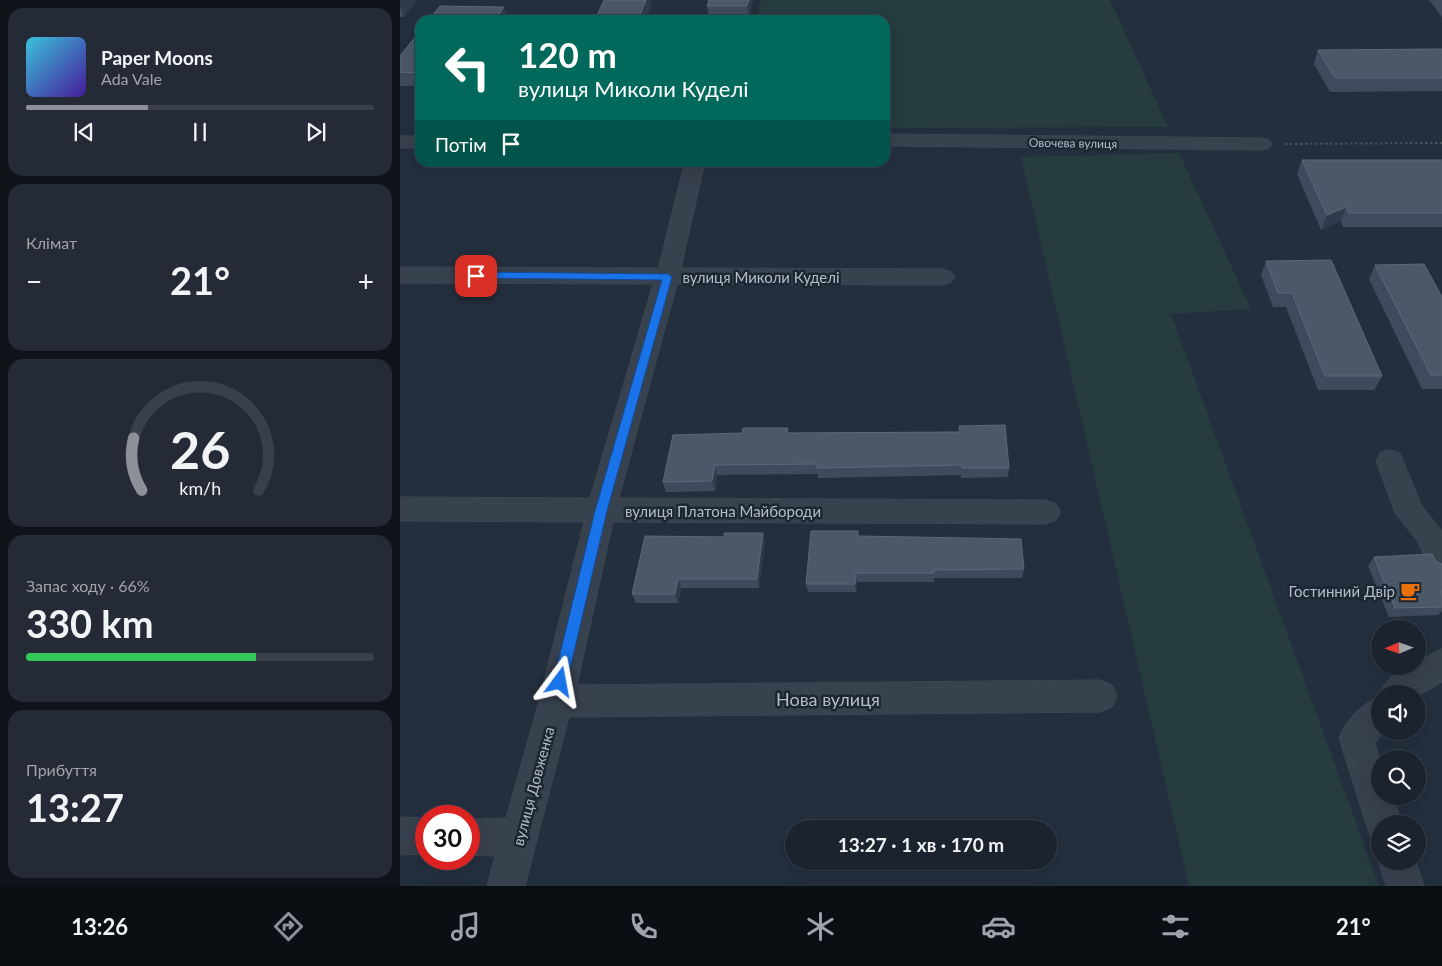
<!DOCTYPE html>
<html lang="uk">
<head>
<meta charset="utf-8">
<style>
	:root { --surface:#1b232e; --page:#242b36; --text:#f1f3f6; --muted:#a0a4aa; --line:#39404a; --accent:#8c9099 }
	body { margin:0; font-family:Lato,sans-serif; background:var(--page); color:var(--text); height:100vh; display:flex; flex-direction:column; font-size:19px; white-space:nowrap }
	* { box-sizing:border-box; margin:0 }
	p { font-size:16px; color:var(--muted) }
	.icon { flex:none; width:28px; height:28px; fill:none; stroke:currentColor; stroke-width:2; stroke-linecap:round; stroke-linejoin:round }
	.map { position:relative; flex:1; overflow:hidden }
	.side { display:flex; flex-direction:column; gap:8px; padding:8px; background:#0f1319; width:400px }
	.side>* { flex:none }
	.hud { position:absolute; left:15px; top:15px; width:475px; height:152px; border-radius:15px; box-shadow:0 5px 20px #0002,0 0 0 1px var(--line); background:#00695c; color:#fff; overflow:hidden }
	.needle { width:32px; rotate:268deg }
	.controls { position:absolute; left:971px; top:620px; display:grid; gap:10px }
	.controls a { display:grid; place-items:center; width:55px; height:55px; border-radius:50%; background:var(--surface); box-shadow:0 5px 20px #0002,0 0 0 1px var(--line); font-size:25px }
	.speed { position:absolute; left:15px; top:805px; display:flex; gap:10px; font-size:25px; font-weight:700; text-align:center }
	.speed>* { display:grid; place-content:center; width:65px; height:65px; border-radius:50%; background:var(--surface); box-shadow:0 5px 20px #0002,0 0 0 1px var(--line); line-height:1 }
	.speed .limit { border:8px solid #d22; background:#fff; color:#111 }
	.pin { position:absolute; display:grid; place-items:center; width:42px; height:42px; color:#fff; margin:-21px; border-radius:10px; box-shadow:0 2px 8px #0006 }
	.me { position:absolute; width:55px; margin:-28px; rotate:13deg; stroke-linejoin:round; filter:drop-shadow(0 0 4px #0008) }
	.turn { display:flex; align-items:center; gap:18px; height:105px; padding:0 20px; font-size:22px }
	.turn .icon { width:65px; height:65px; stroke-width:2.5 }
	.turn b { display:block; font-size:35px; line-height:42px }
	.then { display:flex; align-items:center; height:48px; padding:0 20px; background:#0003; gap:10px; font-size:19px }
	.big { font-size:38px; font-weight:700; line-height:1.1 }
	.side .card { flex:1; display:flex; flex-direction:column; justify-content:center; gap:8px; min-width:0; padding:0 18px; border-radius:15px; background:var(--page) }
	.side .dial { align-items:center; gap:0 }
	.dial svg { height:130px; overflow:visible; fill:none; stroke:var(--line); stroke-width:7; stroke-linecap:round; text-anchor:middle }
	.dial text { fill:var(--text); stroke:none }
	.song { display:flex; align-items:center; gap:15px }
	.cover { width:60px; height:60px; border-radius:8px; background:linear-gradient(135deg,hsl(190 70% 55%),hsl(260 70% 35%)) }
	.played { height:5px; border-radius:2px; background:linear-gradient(90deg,var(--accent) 35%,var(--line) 35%) }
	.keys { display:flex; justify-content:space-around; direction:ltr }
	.heat { display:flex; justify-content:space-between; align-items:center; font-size:28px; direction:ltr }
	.charge { height:8px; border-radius:4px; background:linear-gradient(90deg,#34c759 66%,var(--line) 0) }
	.trip { position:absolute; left:385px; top:820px; width:272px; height:50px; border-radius:25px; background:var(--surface); box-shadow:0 5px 20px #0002,0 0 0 1px var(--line); font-weight:700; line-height:50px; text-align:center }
	.dock { display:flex; height:80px; justify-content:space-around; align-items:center; background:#0b0e12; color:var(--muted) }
	.dock .icon { width:35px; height:35px }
	.dock .current { color:var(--accent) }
	.dock b { font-size:22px; color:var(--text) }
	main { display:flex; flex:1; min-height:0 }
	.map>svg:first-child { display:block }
	.green { fill:#263c3f }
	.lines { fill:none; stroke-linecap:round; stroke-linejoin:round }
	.minor-casing { stroke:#414a57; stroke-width:1 }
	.path { stroke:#3f5557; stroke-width:2; stroke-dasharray:2.5 2.5; stroke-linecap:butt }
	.minor { fill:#38414e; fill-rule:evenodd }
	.wall { fill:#3f4b5c }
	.shaded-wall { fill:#2f3b4b }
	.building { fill:#4b5868; stroke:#5c6777 }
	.route { fill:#1a73e8; stroke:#114b97 }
	.labels { text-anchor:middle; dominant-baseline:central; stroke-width:5; stroke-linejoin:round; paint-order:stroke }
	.far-street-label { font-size:12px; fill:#b4bcc9; stroke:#1d2633 }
	.street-label { font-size:15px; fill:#b4bcc9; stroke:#1d2633 }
	.poi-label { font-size:15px; fill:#b4bcc9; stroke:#1d2633; text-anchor:end }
	.near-street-label { font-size:18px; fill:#b4bcc9; stroke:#1d2633 }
</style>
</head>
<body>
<main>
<section class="side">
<div class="card">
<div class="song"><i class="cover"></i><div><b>Paper Moons</b><p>Ada Vale</p></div></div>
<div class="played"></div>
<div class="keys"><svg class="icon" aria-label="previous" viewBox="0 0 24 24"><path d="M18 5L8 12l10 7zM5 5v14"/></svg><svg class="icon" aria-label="pause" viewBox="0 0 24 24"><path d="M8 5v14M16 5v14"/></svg><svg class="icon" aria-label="next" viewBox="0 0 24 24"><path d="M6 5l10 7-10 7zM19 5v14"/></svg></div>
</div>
<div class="card"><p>Клімат</p>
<div class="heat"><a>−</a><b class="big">21°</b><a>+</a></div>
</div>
<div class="card dial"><svg viewBox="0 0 100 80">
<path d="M14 69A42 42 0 1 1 86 69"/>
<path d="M14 69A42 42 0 0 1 9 37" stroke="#8c9099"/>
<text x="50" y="56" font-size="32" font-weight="700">26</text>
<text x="50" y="72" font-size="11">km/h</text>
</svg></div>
<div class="card"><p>Запас ходу · 66%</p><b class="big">330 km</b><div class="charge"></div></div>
<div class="card"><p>Прибуття</p><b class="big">13:27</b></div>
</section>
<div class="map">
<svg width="1042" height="886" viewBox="0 0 1042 886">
	<rect width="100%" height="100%" fill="#242f3e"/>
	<!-- green -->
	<path class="green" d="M361 0H710L768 127 485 128V20H357Z
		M779 153 851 309 771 314 979 886H789L621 157Z"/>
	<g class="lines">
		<defs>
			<path id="minor" d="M485 134 862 138 869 140 872 144 869 148 862 150 485 146Z
				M0 136H20V148H0Z
				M285 162H305L281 268 543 269 551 272 555 277 551 282 543 285 277 284 219 498 646 500 656 504 661 512 656 520 646 524 213 522 177 685 700 680 712 685 717 696 712 707 700 712 169 717 125 886H87L95 856 69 855V819L106 818 139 701 184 522 0 521V497L190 498 253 284 0 283V267L258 268Z
				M990 450 1000 453 1022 506 1042 531V574L1031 570 1017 541 995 513 976 461 980 453Z
				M1042 649V682L1018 696V694H980C987 677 999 666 1018 666V661Z
				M980 696V731H985L975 743 980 759V796H993L1002 824H980V841L971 837 966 824 939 738C946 720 962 703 980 696Z
				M0 817 26 818V854L0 855Z
				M980 856V861H1016L1024 886H986L978 861Z"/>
		</defs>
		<!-- minor casing -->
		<use href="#minor" class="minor-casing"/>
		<!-- path -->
		<path class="path" d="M885 144 1042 143"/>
		<!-- minor -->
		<use href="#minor" class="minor"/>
	</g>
	<!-- wall -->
	<path class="wall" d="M0 0 4 17H0Z
		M353 0 349 19H309L307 6Z
		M1029 0H1042V17Z
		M20 31V86H0V56Z
		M1042 49V91L930 92 914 64 918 50Z
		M902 160H1042V227H943L941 221 921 230 897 174Z
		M866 261 982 376 974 390H918L886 307H873L861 275Z
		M975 265 1042 297V389H1022L969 279Z
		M559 426 609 468 608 477 561 478V475L418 478V474L317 475 315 491 266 492 263 482 388 433 559 432Z
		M363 533 365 542 359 588H281L278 603H236L232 594 324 537Z
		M459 536 624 569 622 578H534V582H457L456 592H408L406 584Z
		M974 557 1036 562 1042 564V611L1038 615 989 617 968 566Z"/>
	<!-- shaded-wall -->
	<path class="shaded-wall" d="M1 0H17L4 17 0 6V2Z
		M246 0H251L252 4 246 20H238Z
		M349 0H353L349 19 347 6Z
		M104 7 109 20H95Z
		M946 207 941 221 921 230 927 215Z
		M315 465 317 475 315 491 312 481Z
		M363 533 365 542 359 588 357 579Z
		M456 573 457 582 456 592 455 584Z
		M278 579 281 588 278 603 275 594Z"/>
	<!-- building -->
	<path class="building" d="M204 0H246L238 20H195Z
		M309 0H349L347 6H307Z
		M40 6 104 7 95 20H29Z
		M20 31V73L0 72V56Z
		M1042 49V78H935L918 50Z
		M902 160H1042V213H949L946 207 927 215Z
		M931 260 982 376H925L892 293H878L866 261Z
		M1024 264 1042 297V375H1031L975 265Z
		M605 425 609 468H562V465L417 468V464L315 465 312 481 263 482 273 435 342 433 343 428H388L387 433 560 432 559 426Z
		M411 531H458V536L621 539 624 569 534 570V573H456L455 584H406Z
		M324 533H363L357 579H278L275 594H232L245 536 324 537Z
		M1032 554 1036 562 1042 564V591H1040L1042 597V607L995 608 974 557Z"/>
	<!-- route -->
	<path class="route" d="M76 272 268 274 272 277 207 511 167 682 165 687 160 689 155 687 153 682 195 511 262 280 73 278 72 276Z"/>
	<!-- icons -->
	<defs>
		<symbol id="cafe-bare" viewBox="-9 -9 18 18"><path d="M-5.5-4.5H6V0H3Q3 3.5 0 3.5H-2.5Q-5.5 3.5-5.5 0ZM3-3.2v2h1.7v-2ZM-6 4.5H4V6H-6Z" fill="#e8710a" stroke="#1d2633" stroke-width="2.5" paint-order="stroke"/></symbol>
	</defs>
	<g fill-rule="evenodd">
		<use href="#cafe-bare" x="996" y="577" width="28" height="28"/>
	</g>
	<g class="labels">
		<!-- far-street labels -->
		<g class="far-street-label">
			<text transform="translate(673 143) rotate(1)">Овочева вулиця</text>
		</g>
		<!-- street labels -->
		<g class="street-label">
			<text x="361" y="277">вулиця Миколи Куделі</text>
			<text x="323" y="511">вулиця Платона Майбороди</text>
			<text transform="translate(133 786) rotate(-75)">вулиця Довженка</text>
		</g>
		<!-- poi labels -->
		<g class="poi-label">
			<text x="995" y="591">Гостинний Двір</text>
		</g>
		<!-- near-street labels -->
		<g class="near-street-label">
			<text x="428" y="699">Нова вулиця</text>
		</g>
	</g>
</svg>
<div class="controls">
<a><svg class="needle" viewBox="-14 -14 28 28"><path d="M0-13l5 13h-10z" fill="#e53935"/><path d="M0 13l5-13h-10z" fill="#a0a4aa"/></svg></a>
<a><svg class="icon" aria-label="sound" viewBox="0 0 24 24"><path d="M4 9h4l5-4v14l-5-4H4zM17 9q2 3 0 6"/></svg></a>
<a><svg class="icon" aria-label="search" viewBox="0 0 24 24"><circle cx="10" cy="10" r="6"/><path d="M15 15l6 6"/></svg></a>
<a><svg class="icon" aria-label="layers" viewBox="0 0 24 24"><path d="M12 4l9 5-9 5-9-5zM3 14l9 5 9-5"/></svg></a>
</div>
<div class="speed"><div class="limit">30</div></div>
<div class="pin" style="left:76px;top:276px;background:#d93025"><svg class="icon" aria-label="arrive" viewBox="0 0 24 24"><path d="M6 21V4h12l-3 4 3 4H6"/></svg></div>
<svg class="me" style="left:160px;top:682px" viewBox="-20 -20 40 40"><path d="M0-17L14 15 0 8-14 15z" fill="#1a73e8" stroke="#fff" stroke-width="4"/></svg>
<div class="trip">13:27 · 1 хв · 170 m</div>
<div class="hud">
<div class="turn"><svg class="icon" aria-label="left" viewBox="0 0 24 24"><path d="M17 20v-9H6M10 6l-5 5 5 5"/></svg><div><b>120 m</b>вулиця Миколи Куделі</div></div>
<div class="then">Потім<svg class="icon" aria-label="arrive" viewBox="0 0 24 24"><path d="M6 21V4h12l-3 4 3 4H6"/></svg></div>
</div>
</div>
</main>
<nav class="dock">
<b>13:26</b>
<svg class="icon current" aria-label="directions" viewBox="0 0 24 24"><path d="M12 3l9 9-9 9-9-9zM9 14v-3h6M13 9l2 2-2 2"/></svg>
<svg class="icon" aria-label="music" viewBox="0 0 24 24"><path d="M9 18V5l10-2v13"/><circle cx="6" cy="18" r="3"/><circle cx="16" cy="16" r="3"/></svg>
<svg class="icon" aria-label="phone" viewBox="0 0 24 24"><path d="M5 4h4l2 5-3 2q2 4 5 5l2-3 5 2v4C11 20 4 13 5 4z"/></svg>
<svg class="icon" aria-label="climate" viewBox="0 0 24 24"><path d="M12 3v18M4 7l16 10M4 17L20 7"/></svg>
<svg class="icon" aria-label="car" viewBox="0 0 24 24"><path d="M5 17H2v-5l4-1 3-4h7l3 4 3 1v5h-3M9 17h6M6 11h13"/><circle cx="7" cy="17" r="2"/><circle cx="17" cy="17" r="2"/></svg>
<svg class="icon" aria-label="filters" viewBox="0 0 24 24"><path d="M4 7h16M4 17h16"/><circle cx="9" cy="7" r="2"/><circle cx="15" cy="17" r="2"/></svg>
<b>21°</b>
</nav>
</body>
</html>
